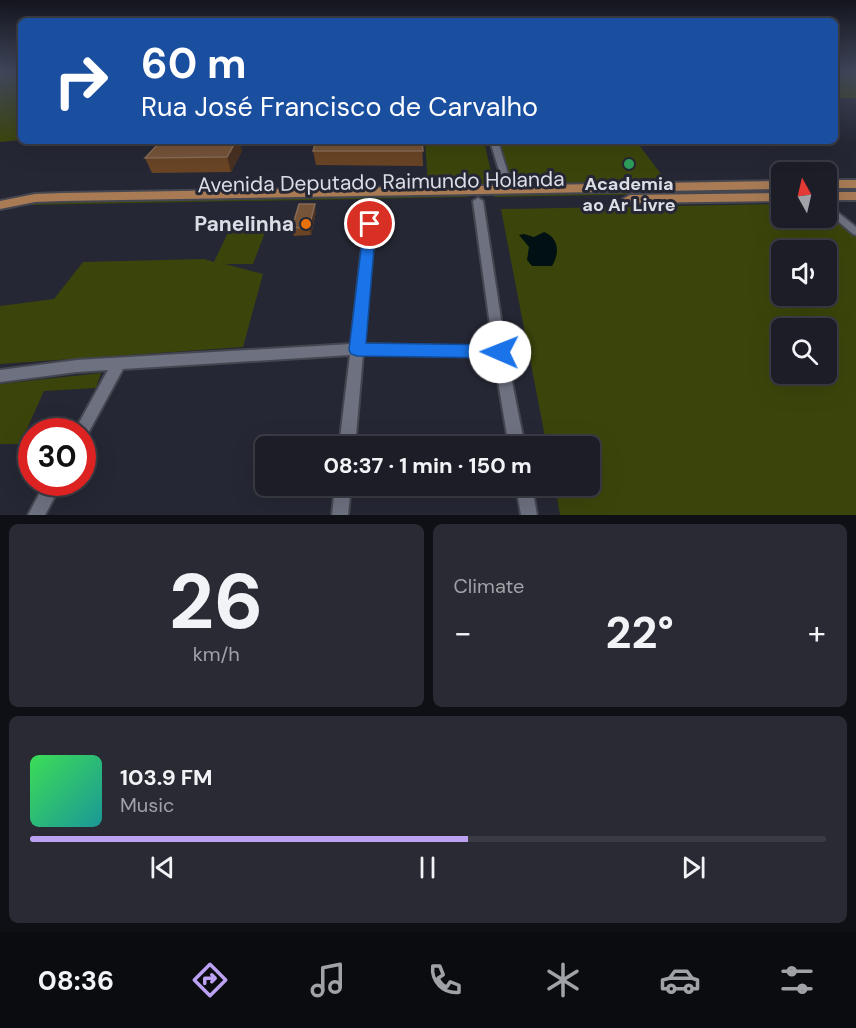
<!DOCTYPE html>
<html lang="en">
<head>
<meta charset="utf-8">
<style>
	:root { --surface:#1c1d27; --page:#292a33; --text:#f1f3f6; --muted:#a0a2a7; --line:#3a3b44; --accent:#bca0f2 }
	body { margin:0; font-family:"DM Sans",sans-serif; background:var(--page); color:var(--text); height:100vh; display:flex; flex-direction:column; font-size:22px; white-space:nowrap }
	* { box-sizing:border-box; margin:0 }
	p { font-size:20px; color:var(--muted) }
	.icon { flex:none; width:33px; height:33px; fill:none; stroke:currentColor; stroke-width:2; stroke-linecap:round; stroke-linejoin:round }
	.map { position:relative; height:515px; overflow:hidden }
	.details { display:flex; flex-direction:column; gap:9px; padding:9px; background:#0f1015; flex:1 }
	.details>* { flex:none }
	.top-card { position:absolute; left:18px; top:18px; width:820px; height:126px; border-radius:9px; box-shadow:0 6px 24px #0002,0 0 0 2px var(--line); background:#1a4fa0; color:#fff; overflow:hidden }
	.needle { width:39px; rotate:352deg }
	.tools { position:absolute; left:771px; top:162px; display:grid; gap:12px }
	.tools a { display:grid; place-items:center; width:66px; height:66px; border-radius:9px; background:var(--surface); box-shadow:0 6px 24px #0002,0 0 0 2px var(--line); font-size:30px }
	.speed { position:absolute; left:18px; top:418px; display:flex; gap:12px; font-size:30px; font-weight:700; text-align:center }
	.speed>* { display:grid; place-content:center; width:78px; height:78px; border-radius:50%; background:var(--surface); box-shadow:0 6px 24px #0002,0 0 0 2px var(--line); line-height:1 }
	.speed .limit { border:9px solid #d22; background:#fff; color:#111 }
	.pin { position:absolute; display:grid; place-items:center; width:51px; height:51px; color:#fff; margin:-26px; border:3px solid #fff; border-radius:50%; box-shadow:0 2px 6px #0007 }
	.me { position:absolute; width:66px; margin:-33px; rotate:271deg; stroke-linejoin:round; filter:drop-shadow(0 0 4px #0008) }
	.turn { display:flex; align-items:center; gap:21px; height:126px; padding:0 24px; font-size:27px }
	.turn .icon { width:78px; height:78px; stroke-width:2.5 }
	.turn b { display:block; font-size:42px; line-height:51px }
	.big { font-size:45px; font-weight:700; line-height:1.1 }
	.details .tile { flex:1; display:flex; flex-direction:column; justify-content:center; gap:9px; min-width:0; padding:0 21px; border-radius:9px; background:var(--page) }
	.details .dial { align-items:center; gap:0 }
	.dial b { font-size:78px; line-height:1 }
	.song { display:flex; align-items:center; gap:18px }
	.cover { width:72px; height:72px; border-radius:9px; background:linear-gradient(135deg,hsl(130 70% 55%),hsl(180 70% 35%)) }
	.played { height:6px; border-radius:3px; background:linear-gradient(90deg,var(--accent) 55%,var(--line) 55%) }
	.keys { display:flex; justify-content:space-around; direction:ltr }
	.heat { display:flex; justify-content:space-between; align-items:center; font-size:33px; direction:ltr }
	.details .tiles { flex:1; display:grid; gap:9px; grid-template-columns:1fr 1fr }
	.tile:last-child { grid-column:span 2 }
	.trip { position:absolute; left:255px; top:436px; width:345px; height:60px; border-radius:9px; background:var(--surface); box-shadow:0 6px 24px #0002,0 0 0 2px var(--line); font-weight:700; line-height:60px; text-align:center }
	.dock { display:flex; height:96px; justify-content:space-around; align-items:center; background:#0b0c10; color:var(--muted) }
	.dock .icon { width:42px; height:42px }
	.dock .current { color:var(--accent) }
	.dock b { font-size:27px; color:var(--text) }
	.map>svg:first-child { display:block }
	.green { fill:#3b450b; fill-rule:evenodd }
	.water { fill:#011012 }
	.lines { fill:none; stroke-linecap:round; stroke-linejoin:round }
	.street-casing { stroke:#444650; stroke-width:4 }
	.primary-casing { stroke:#444650; stroke-width:4 }
	.street { fill:#6e7180; fill-rule:evenodd }
	.primary { fill:#a87b55; fill-rule:evenodd }
	.wall { fill:#694425 }
	.shaded-wall { fill:#483122 }
	.building { fill:#755439; stroke:#856a54; stroke-width:1.5 }
	.route { fill:#1a73e8; stroke:#114b97; stroke-width:1.5 }
	.leisure-dot { fill:#2e9e5b; stroke:#252734; stroke-width:2 }
	.food-dot { fill:#e8710a; stroke:#252734; stroke-width:2 }
	.labels { text-anchor:middle; dominant-baseline:central; stroke-width:6; stroke-linejoin:round; paint-order:stroke }
	.far-poi-label { font-size:18px; font-weight:bold; fill:#dcdee6; stroke:#252734 }
	.street-label { font-size:21px; fill:#dcdee6; stroke:#252734 }
	.poi-label { font-size:21px; font-weight:bold; fill:#dcdee6; stroke:#252734; text-anchor:end }
</style>
</head>
<body>
<div class="map">
<svg width="856" height="515" viewBox="0 0 856 515">
	<rect width="100%" height="100%" fill="#252734"/>
	<!-- green -->
	<path class="green" d="M0 72H21V140L0 142Z
		M836 72H856V98H842L836 95Z
		M425 141H484L494 185H428Z
		M496 141H636L667 182 509 185Z
		M734 188 737 190 719 193 495 197 492 195 494 193Z
		M466 193 470 195 468 197 28 205 27 203 32 201Z
		M781 204 782 218H826L827 207 856 233V515H560L555 486H590V447H547L501 209ZM782 250H826V296H782ZM782 328H826V374H782Z
		M270 219 253 264H225L263 274 243 347 0 364V306L54 299 83 262 204 259 214 262 234 220Z
		M101 373 96 388 44 391 20 444H0V384Z"/>
	<!-- water -->
	<path class="water" d="M544 232C559 238 560 253 552 266H532L527 260 529 247 519 235 524 234 534 237Z"/>
	<g class="lines">
		<defs>
			<path id="street" d="M490 141H498L513 190 512 192H506L505 190Z
				M478 198 483 201 506 352 525 447H509L494 357 363 354 355 447H339L350 355 123 369 86 437 82 438V432H74L108 370 77 372 0 382V370L77 360 351 344 367 203 372 200 377 203 364 344 493 347 473 201Z
				M826 203 856 227V235L853 234 826 211Z
				M45 483H62L45 515H28Z
				M335 486H351L348 515H332Z
				M516 486H532L537 515H521Z"/>
			<path id="primary" d="M826 180H856V188H826Z
				M782 181V189L62 201 35 202 0 209V201L35 194 62 193Z
				M826 192H856V200H826Z
				M782 193V201L630 203 623 199 630 195Z"/>
		</defs>
		<!-- street casing -->
		<use href="#street" class="street-casing"/>
		<!-- primary casing -->
		<use href="#primary" class="primary-casing"/>
		<!-- street -->
		<use href="#street" class="street"/>
		<!-- primary -->
		<use href="#primary" class="primary"/>
	</g>
	<!-- wall -->
	<path class="wall" d="M161 141H239L242 151 231 172 152 173 145 158Z
		M422 141 423 166 316 165 313 151Z
		M316 212 311 235 294 236 292 228Z"/>
	<!-- shaded-wall -->
	<path class="shaded-wall" d="M236 141H239L242 151 231 172 227 157Z
		M315 204 316 212 311 235 309 227Z"/>
	<!-- building -->
	<path class="building" d="M161 141H236L227 157 145 158Z
		M316 141H422L423 151H313Z
		M299 204H315L309 227 292 228Z"/>
	<!-- sky -->
	<linearGradient id="sky" x2="0" y2="1"><stop stop-color="#14151d"/><stop offset="0.5" stop-color="#40475c"/><stop offset="1" stop-color="#40475c" stop-opacity="0"/></linearGradient>
	<rect width="856" height="144" fill="url(#sky)"/>
	<!-- route -->
	<path class="route" d="M370 220 376 224 366 343 500 345 506 347 508 352 506 356 500 358 357 356 351 354 349 350 364 224Z"/>
	<!-- markers -->
	<circle class="leisure-dot" cx="629" cy="164" r="6"/>
	<circle class="food-dot" cx="306" cy="224" r="6"/>
	<g class="labels">
		<!-- far-poi labels -->
		<g class="far-poi-label">
			<text x="629" y="184">Academia<tspan x="629" dy="21">ao Ar Livre</tspan></text>
		</g>
		<!-- street labels -->
		<g class="street-label">
			<text transform="translate(381 182) rotate(-1)">Avenida Deputado Raimundo Holanda</text>
		</g>
		<!-- poi labels -->
		<g class="poi-label">
			<text x="294" y="224">Panelinha</text>
		</g>
	</g>
</svg>
<div class="tools">
<a><svg class="needle" viewBox="-14 -14 28 28"><path d="M0-13l5 13h-10z" fill="#e53935"/><path d="M0 13l5-13h-10z" fill="#a0a2a7"/></svg></a>
<a><svg class="icon" aria-label="sound" viewBox="0 0 24 24"><path d="M4 9h4l5-4v14l-5-4H4zM17 9q2 3 0 6"/></svg></a>
<a><svg class="icon" aria-label="search" viewBox="0 0 24 24"><circle cx="10" cy="10" r="6"/><path d="M15 15l6 6"/></svg></a>
</div>
<div class="speed"><div class="limit">30</div></div>
<div class="pin" style="left:370px;top:224px;background:#d93025"><svg class="icon" aria-label="arrive" viewBox="0 0 24 24"><path d="M6 21V4h12l-3 4 3 4H6"/></svg></div>
<svg class="me" style="left:500px;top:352px" viewBox="-20 -20 40 40"><circle r="19" fill="#fff"/><path d="M0-13L10 11 0 6-10 11z" fill="#1a73e8"/></svg>
<div class="trip">08:37 · 1 min · 150 m</div>
<div class="top-card">
<div class="turn"><svg class="icon" aria-label="right" viewBox="0 0 24 24"><path d="M7 20v-9h11M14 6l5 5-5 5"/></svg><div><b>60 m</b>Rua José Francisco de Carvalho</div></div>
</div>
</div>
<section class="details">
<div class="tiles">
<div class="tile dial"><b>26</b><p>km/h</p></div>
<div class="tile"><p>Climate</p>
<div class="heat"><a>−</a><b class="big">22°</b><a>+</a></div>
</div>
<div class="tile">
<div class="song"><i class="cover"></i><div><b>103.9 FM</b><p>Music</p></div></div>
<div class="played"></div>
<div class="keys"><svg class="icon" aria-label="previous" viewBox="0 0 24 24"><path d="M18 5L8 12l10 7zM5 5v14"/></svg><svg class="icon" aria-label="pause" viewBox="0 0 24 24"><path d="M8 5v14M16 5v14"/></svg><svg class="icon" aria-label="next" viewBox="0 0 24 24"><path d="M6 5l10 7-10 7zM19 5v14"/></svg></div>
</div>
</div>
</section>
<nav class="dock">
<b>08:36</b>
<svg class="icon current" aria-label="directions" viewBox="0 0 24 24"><path d="M12 3l9 9-9 9-9-9zM9 14v-3h6M13 9l2 2-2 2"/></svg>
<svg class="icon" aria-label="music" viewBox="0 0 24 24"><path d="M9 18V5l10-2v13"/><circle cx="6" cy="18" r="3"/><circle cx="16" cy="16" r="3"/></svg>
<svg class="icon" aria-label="phone" viewBox="0 0 24 24"><path d="M5 4h4l2 5-3 2q2 4 5 5l2-3 5 2v4C11 20 4 13 5 4z"/></svg>
<svg class="icon" aria-label="climate" viewBox="0 0 24 24"><path d="M12 3v18M4 7l16 10M4 17L20 7"/></svg>
<svg class="icon" aria-label="car" viewBox="0 0 24 24"><path d="M5 17H2v-5l4-1 3-4h7l3 4 3 1v5h-3M9 17h6M6 11h13"/><circle cx="7" cy="17" r="2"/><circle cx="17" cy="17" r="2"/></svg>
<svg class="icon" aria-label="filters" viewBox="0 0 24 24"><path d="M4 7h16M4 17h16"/><circle cx="9" cy="7" r="2"/><circle cx="15" cy="17" r="2"/></svg>
</nav>
</body>
</html>
